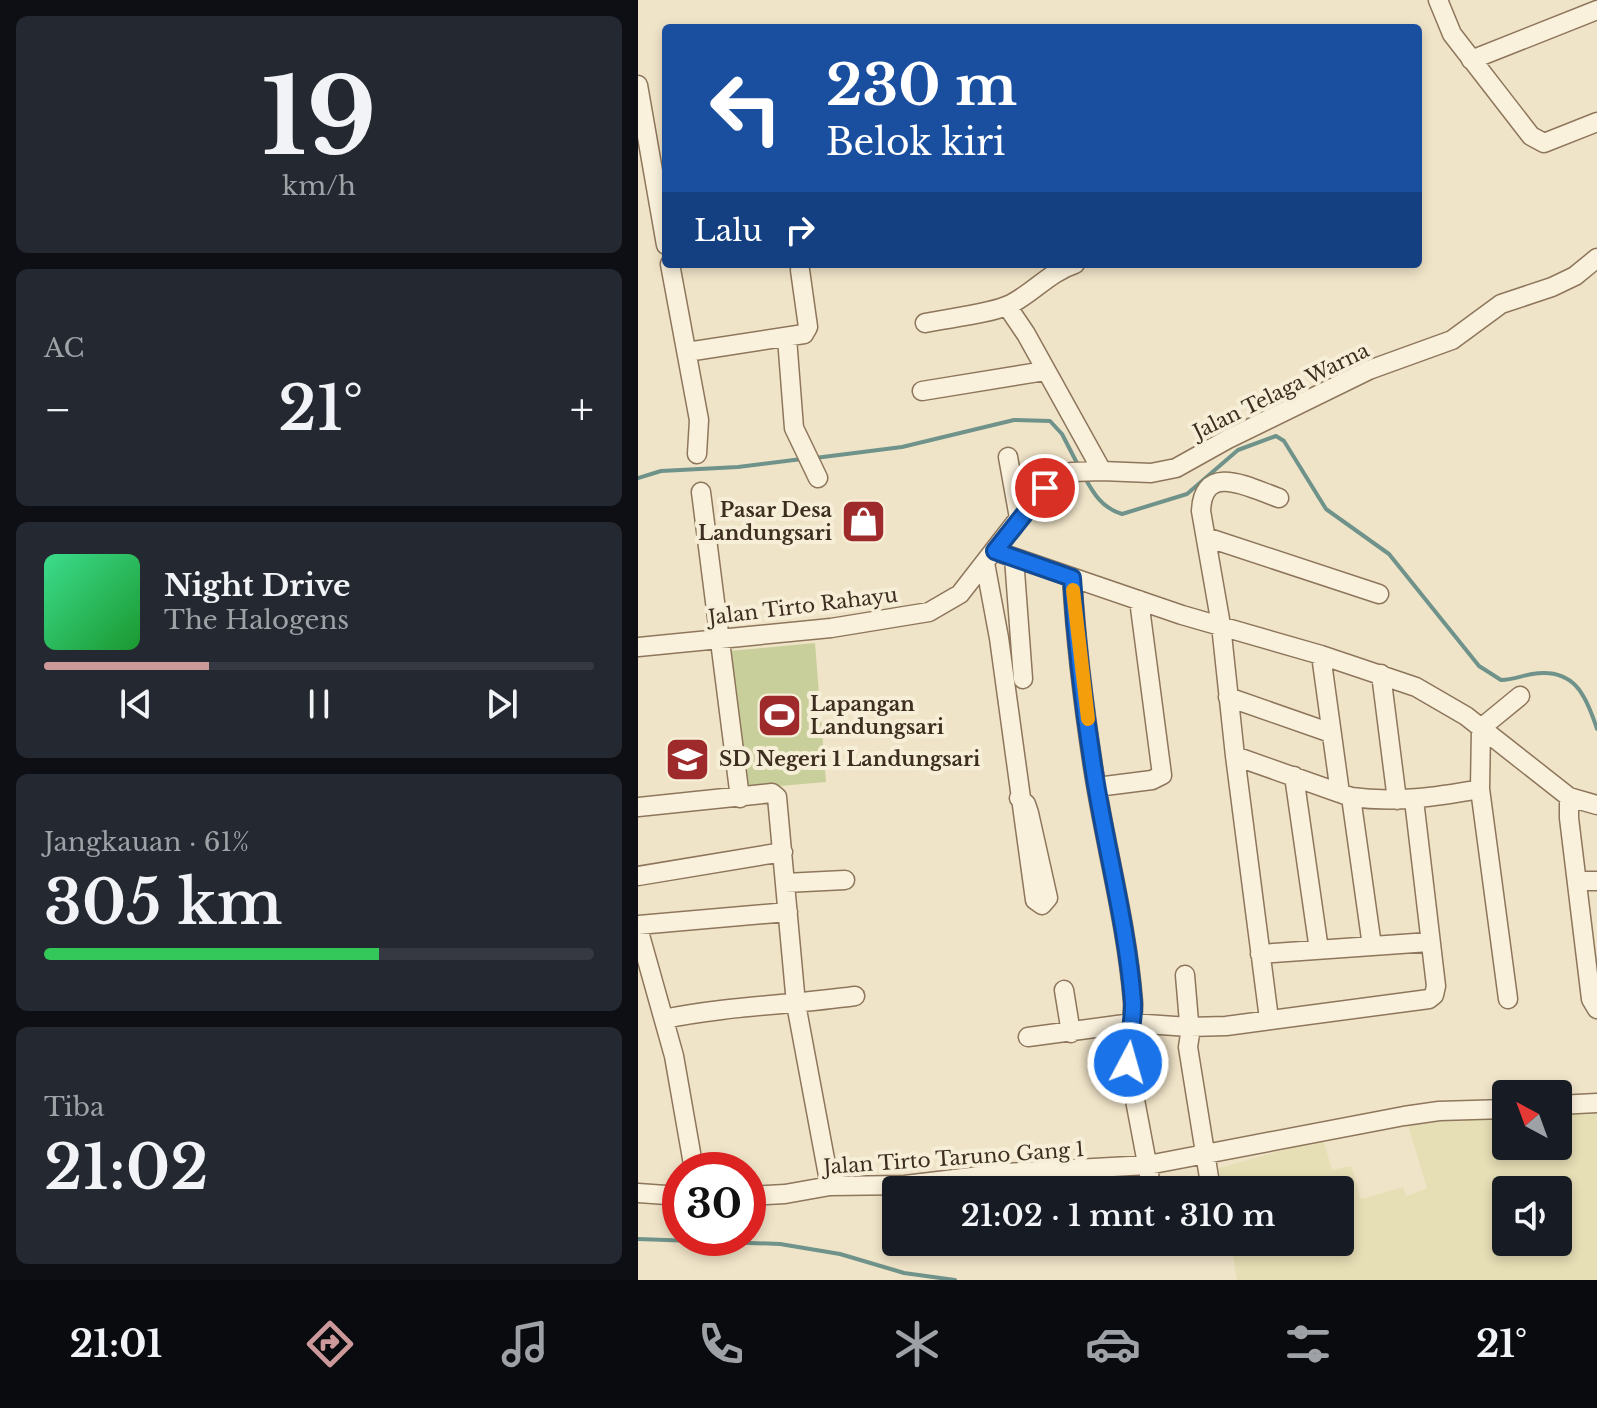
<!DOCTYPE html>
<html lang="id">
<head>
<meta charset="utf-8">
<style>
	:root { --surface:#171b24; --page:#242831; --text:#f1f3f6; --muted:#9ea1a6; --line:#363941; --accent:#cc999b }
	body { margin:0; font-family:"Libre Baskerville",serif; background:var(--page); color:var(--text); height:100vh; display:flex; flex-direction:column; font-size:30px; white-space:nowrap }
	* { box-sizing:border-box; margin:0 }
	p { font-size:26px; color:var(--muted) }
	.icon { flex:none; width:44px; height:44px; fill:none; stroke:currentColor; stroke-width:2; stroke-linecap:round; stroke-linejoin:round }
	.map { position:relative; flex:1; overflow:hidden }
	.side { display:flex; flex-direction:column; gap:16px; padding:16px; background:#0d0f14; width:638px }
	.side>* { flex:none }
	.hud { position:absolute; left:24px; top:24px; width:760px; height:244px; border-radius:8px; box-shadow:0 4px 12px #0003; background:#1a4fa0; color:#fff; overflow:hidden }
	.needle { width:52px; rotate:319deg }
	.fabs { position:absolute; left:854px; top:1080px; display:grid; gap:16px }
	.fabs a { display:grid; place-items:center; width:80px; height:80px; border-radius:8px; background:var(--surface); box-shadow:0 4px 12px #0003; font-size:40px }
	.speed { position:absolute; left:24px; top:1152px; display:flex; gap:16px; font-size:40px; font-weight:700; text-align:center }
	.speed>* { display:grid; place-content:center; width:104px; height:104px; border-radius:50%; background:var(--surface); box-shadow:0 4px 12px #0003; line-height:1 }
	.speed .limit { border:12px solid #d22; background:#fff; color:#111 }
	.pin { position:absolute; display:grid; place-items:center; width:68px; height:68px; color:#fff; margin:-34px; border:4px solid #fff; border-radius:50%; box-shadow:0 2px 8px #0007 }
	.me { position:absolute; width:88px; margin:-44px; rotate:6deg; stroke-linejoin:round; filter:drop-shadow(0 0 6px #0008) }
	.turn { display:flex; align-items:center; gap:28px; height:168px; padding:0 32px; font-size:36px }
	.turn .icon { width:104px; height:104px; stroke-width:2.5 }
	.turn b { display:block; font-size:56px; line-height:68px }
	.then { display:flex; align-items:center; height:76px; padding:0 32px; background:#0003; gap:16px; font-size:30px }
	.big { font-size:60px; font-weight:600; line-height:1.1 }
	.side .widget { flex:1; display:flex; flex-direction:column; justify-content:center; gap:12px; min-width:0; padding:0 28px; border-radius:12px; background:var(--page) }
	.side .dial { align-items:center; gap:0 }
	.dial b { font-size:104px; line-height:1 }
	.song { display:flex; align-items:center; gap:24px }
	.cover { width:96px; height:96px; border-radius:12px; background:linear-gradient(135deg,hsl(150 70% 55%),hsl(130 70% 35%)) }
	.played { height:8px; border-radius:4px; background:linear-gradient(90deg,var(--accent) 30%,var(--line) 30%) }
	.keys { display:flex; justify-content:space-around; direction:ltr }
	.heat { display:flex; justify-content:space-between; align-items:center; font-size:44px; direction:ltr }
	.charge { height:12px; border-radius:6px; background:linear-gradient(90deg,#34c759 61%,var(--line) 0) }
	.trip { position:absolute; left:244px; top:1176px; width:472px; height:80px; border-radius:8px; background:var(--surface); box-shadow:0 4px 12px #0003; font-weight:600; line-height:80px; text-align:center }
	.tab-bar { display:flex; height:128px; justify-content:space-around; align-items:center; background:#090b0e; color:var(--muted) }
	.tab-bar .icon { width:56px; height:56px }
	.tab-bar .current { color:var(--accent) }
	.tab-bar b { font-size:36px; color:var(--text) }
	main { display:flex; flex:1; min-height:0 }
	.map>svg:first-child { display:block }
	.farmland { fill:#e6deb5; fill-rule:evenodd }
	.green { fill:#c9cf9b }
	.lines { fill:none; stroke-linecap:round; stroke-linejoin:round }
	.stream { stroke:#6f938a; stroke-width:4 }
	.minor-casing { stroke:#8d765c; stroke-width:21 }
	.minor { stroke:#faf1dc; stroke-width:18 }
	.route-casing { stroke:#114b97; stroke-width:20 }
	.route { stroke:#1a73e8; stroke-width:14 }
	.slow { stroke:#f59e0b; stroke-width:14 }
	.labels { text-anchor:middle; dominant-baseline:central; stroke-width:8; stroke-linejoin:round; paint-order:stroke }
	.street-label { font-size:20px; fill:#3d2e20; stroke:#f7eed8 }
	.poi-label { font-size:20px; font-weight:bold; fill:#3d2e20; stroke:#f7eed8; text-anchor:start }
</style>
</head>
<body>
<main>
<section class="side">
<div class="widget dial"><b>19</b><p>km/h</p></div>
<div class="widget"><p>AC</p>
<div class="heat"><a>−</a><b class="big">21°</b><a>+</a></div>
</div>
<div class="widget">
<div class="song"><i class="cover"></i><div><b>Night Drive</b><p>The Halogens</p></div></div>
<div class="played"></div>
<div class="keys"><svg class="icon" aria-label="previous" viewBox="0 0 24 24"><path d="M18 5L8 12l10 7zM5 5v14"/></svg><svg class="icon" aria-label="pause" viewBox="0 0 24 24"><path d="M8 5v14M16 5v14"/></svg><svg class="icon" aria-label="next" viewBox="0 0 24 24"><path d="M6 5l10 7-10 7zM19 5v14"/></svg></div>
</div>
<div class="widget"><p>Jangkauan · 61%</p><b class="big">305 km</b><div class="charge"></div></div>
<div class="widget"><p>Tiba</p><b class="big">21:02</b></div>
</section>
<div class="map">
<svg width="959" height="1280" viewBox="0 0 959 1280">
	<rect width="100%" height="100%" fill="#f0e4c8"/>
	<!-- farmland -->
	<path class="farmland" d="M959 1111V1280H599L593 1242H702V1190H584L581 1168 685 1139 694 1170 713 1166 723 1199 765 1187 769 1196 789 1188 769 1122 868 1116V1146H920V1114ZM868 1190H920V1242H868Z"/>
	<!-- green -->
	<path class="green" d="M177 643 188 782 107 789 92 651Z"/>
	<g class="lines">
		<!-- stream -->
		<path class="stream" d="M177 458 264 447 376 420 412 421 424 434 440 465
			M446 476C455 493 464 508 484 514L549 494 600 450 638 436 646 441 688 509 751 554 841 666 863 680C874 680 883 676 894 674 936 667 948 695 959 729
			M0 478 23 471 100 467 164 459
			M0 1239 142 1244 202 1254 266 1273 317 1280"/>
		<defs>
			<path id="minor" d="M800 0 814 34 893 136 906 143 959 122
				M833 60 959 10
				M0 85 28 245
				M32 264 61 420 59 454
				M369 306 388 334 464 471
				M287 323C310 318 353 314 373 304 396 292 412 272 437 264
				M149 338 156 428 180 478
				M49 352 166 334 170 327 162 270
				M284 391 407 371
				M370 457 381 518
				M63 492 102 798
				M568 537 741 594
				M357 551 544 615 683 655 778 687 828 716 931 797 959 805
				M376 558 385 679
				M347 563 361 638 397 900 404 905 410 898 391 813 388 804 381 798
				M434 578C438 642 446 709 456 773 468 849 489 925 495 1002 496 1023 489 1042 490 1063L514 1190
				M0 647 193 628 291 612 322 594 381 518 407 488 423 475 433 472 464 471 513 473 538 468 590 439 731 370 814 340 863 304 914 287 937 276 959 258
				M683 655 702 793
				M743 674 759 800
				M590 697 693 733
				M597 756 713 797C758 803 798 797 842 789
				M656 776 681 950
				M459 787 514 780 524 775 501 600
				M713 797 734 946
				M931 797V818L953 999 959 1009
				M0 807 134 793 139 797 158 1004 192 1186
				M0 876 145 852
				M939 881H959
				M147 883 207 880
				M0 925 150 912
				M0 928 36 1056 56 1170
				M622 954 791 942
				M547 975 552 1034 550 1047 573 1190
				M426 990 433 1033
				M870 999 842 789 843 728 882 696
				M26 1019C89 1006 153 1005 217 996
				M631 1019 597 756 583 625 563 511C565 461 612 488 641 498
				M390 1037 494 1023 551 1027 588 1026 791 999 796 995 798 986 776 800
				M920 1105 959 1103
				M0 1193 42 1196
				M110 1196 147 1194 192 1186 267 1185 367 1173 510 1165 766 1116 801 1111 868 1109
				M526 1242H540"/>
		</defs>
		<!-- minor casing -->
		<use href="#minor" class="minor-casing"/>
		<!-- minor -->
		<use href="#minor" class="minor"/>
	</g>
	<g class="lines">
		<defs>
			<path id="route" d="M407 488 357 551 434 578C438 642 446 709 456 772 468 849 489 925 495 1002 496 1023 489 1042 490 1063"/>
		</defs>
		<!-- route casing -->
		<use href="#route" class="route-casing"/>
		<!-- route -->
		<use href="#route" class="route"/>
		<!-- slow -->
		<path class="slow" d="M435 590 450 719"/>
	</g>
	<!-- icons -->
	<defs>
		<symbol id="shop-square" viewBox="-11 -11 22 22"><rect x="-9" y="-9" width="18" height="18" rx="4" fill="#9e2a2b" stroke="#f7eed8"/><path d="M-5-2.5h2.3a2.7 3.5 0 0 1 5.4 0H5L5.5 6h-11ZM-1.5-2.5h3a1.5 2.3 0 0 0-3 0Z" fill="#fff"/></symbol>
		<symbol id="stadium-square" viewBox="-11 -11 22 22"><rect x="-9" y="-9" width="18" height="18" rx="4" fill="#9e2a2b" stroke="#f7eed8"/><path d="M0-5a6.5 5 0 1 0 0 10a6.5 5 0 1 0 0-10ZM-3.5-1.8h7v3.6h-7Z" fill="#fff"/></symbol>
		<symbol id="school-square" viewBox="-11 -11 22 22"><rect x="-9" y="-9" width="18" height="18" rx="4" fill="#9e2a2b" stroke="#f7eed8"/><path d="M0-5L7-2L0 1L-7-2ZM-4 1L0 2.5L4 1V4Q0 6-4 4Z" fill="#fff"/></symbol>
	</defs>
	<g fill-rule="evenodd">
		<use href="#shop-square" x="200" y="496" width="51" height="51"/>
		<use href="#stadium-square" x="116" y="690" width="51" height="51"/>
		<use href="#school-square" x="24" y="734" width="51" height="51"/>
	</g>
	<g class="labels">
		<!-- street labels -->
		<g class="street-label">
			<text transform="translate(643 391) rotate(-26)">Jalan Telaga Warna</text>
			<text transform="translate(165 606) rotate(-7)">Jalan Tirto Rahayu</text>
			<text transform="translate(316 1158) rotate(-4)">Jalan Tirto Taruno Gang 1</text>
		</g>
		<!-- poi labels -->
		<g class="poi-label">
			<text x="194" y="510" text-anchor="end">Pasar Desa<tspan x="194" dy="23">Landungsari</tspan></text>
			<text x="172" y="704">Lapangan<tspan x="172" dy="23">Landungsari</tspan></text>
			<text x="81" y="759">SD Negeri 1 Landungsari</text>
		</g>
	</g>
</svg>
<div class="fabs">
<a><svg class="needle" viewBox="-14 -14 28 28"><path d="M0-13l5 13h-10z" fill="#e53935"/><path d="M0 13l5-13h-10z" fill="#9ea1a6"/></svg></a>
<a><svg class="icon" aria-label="sound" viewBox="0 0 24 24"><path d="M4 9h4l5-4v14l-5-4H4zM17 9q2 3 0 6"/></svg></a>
</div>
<div class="speed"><div class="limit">30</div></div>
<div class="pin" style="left:407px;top:488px;background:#d93025"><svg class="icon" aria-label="arrive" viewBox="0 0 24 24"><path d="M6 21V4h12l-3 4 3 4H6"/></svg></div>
<svg class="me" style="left:490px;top:1063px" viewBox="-20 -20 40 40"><circle r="17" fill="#1a73e8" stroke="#fff" stroke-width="3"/><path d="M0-11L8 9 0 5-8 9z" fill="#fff"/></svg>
<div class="trip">21:02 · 1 mnt · 310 m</div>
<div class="hud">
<div class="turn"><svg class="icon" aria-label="left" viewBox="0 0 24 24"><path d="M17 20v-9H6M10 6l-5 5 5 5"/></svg><div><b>230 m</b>Belok kiri</div></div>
<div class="then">Lalu<svg class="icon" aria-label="right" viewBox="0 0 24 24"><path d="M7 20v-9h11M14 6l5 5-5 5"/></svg></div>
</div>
</div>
</main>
<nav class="tab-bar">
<b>21:01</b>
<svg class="icon current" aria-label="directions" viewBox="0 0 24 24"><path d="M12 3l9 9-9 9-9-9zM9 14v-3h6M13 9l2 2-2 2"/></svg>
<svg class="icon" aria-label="music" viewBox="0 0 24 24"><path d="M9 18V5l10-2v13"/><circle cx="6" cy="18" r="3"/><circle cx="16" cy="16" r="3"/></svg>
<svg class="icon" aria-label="phone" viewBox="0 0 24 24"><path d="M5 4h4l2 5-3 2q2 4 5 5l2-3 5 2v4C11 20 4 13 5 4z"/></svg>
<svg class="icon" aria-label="climate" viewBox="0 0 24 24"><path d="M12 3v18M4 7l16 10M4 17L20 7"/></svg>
<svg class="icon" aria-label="car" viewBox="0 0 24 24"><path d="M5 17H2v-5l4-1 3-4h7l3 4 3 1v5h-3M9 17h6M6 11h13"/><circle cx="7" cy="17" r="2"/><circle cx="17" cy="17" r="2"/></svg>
<svg class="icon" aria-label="filters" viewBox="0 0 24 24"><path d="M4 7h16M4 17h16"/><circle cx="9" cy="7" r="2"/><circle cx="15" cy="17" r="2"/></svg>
<b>21°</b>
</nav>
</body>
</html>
